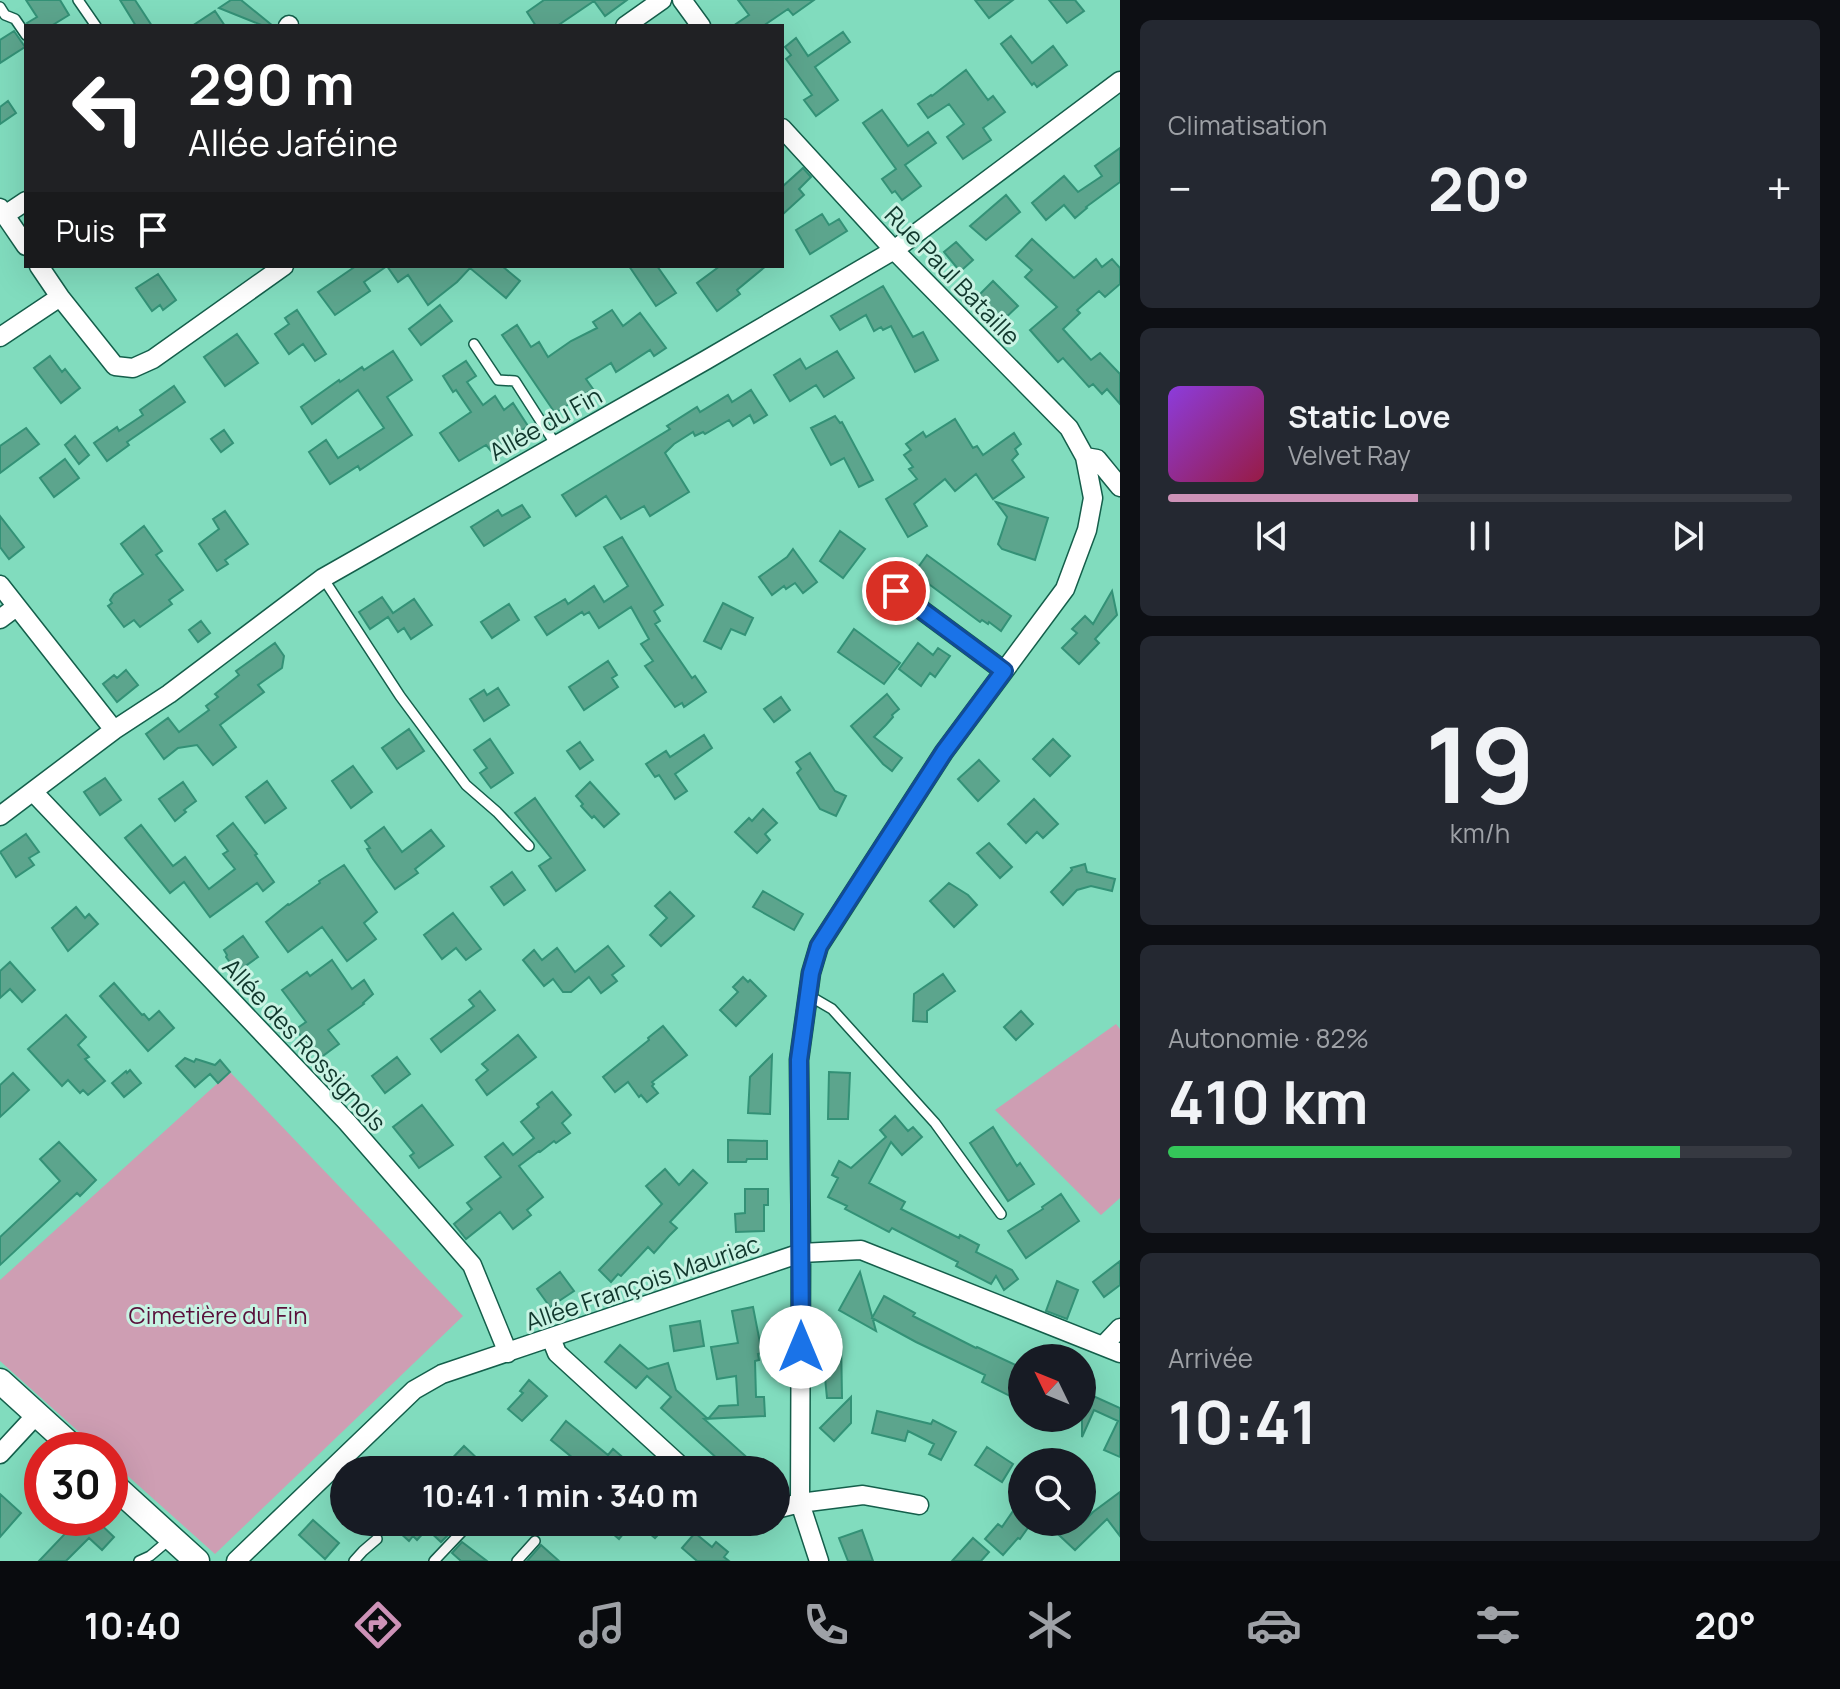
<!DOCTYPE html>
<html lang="fr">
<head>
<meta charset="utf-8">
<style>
	:root { --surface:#171b24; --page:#242831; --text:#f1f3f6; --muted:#9ea1a6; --line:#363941; --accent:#cd92b7 }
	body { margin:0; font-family:Manrope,sans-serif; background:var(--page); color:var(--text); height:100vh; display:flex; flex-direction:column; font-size:30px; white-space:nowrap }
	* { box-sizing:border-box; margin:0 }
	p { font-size:26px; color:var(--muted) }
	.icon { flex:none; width:44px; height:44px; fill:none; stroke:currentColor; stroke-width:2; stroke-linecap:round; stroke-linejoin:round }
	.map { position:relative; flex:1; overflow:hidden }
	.details { display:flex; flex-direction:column; gap:20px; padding:20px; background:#0d0f14; width:720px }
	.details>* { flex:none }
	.top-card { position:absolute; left:24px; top:24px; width:760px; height:244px; border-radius:0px; box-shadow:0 8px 32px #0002; background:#202124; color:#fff; overflow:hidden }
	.needle { width:52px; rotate:313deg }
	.tools { position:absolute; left:1008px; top:1344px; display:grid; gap:16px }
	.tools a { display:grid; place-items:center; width:88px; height:88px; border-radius:50%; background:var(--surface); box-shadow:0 8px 32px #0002; font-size:40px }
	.speed { position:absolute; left:24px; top:1432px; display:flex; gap:16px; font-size:40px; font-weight:700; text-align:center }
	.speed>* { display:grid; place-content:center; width:104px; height:104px; border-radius:50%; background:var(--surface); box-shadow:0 8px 32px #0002; line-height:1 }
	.speed .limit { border:12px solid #d22; background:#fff; color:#111 }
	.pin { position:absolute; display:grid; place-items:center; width:68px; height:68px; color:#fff; margin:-34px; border:4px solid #fff; border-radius:50%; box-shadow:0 2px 8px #0007 }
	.me { position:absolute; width:88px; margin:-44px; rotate:0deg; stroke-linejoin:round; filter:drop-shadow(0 0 6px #0008) }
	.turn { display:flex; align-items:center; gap:28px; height:168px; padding:0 32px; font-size:36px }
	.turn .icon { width:104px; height:104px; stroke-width:2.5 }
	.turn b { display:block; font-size:56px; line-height:68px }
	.then { display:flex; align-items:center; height:76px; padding:0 32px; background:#0003; gap:16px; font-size:30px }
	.big { font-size:60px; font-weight:700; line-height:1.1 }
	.details .card { flex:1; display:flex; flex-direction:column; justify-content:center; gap:12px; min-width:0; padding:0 28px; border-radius:12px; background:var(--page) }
	.details .dial { align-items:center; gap:0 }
	.dial b { font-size:104px; line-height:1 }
	.song { display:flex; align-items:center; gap:24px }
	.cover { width:96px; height:96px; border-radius:12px; background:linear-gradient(135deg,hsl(270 70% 55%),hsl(340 70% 35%)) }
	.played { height:8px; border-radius:4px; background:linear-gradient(90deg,var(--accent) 40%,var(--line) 40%) }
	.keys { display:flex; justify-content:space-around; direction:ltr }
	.heat { display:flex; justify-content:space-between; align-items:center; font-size:44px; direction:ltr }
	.charge { height:12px; border-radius:6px; background:linear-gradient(90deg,#34c759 82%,var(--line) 0) }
	.trip { position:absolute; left:330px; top:1456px; width:460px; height:80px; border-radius:40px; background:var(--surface); box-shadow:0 8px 32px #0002; font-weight:700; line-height:80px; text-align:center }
	.dock { display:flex; height:128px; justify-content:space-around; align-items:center; background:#090b0e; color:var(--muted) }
	.dock .icon { width:56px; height:56px }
	.dock .selected { color:var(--accent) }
	.dock b { font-size:36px; color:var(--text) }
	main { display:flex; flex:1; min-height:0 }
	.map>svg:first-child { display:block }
	.green { fill:#ce9eb3 }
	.building { fill:#5ca58d; stroke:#339176; stroke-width:2 }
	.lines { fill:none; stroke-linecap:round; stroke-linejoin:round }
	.lane-casing { stroke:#145f4b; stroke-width:12 }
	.street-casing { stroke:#145f4b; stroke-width:21 }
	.secondary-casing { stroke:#145f4b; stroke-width:27 }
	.lane { stroke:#fff; stroke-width:9 }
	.street { stroke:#fff; stroke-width:18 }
	.secondary { stroke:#fff; stroke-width:24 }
	.route-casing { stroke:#114b97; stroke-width:20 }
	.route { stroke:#1a73e8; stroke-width:14 }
	.labels { text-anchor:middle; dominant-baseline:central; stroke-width:6; stroke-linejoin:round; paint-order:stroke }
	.street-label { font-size:24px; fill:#10372c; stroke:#c8f3e3 }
	.park-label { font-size:24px; fill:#59103a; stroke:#c8f3e3 }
</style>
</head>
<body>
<main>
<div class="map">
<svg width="1120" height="1561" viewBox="0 0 1120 1561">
	<rect width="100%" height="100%" fill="#81dcbe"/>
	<!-- green -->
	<path class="green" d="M1116 1024 1120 1029V1198L1101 1215 995 1110Z
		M230 1072 463 1316 215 1554 110 1460V1450H99L0 1361V1280Z"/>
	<!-- building -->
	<path class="building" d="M26 0H60L69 15 51 26H29L27 23 37 17Z
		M120 0H135L152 26H136Z
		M231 0H241L273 26H264L219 8Z
		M544 0H627L605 16 594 1 557 26H536L527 12Z
		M738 0H814L793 15 788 9 763 26H733L749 15Z
		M975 0H1013L989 18Z
		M1049 0H1075L1084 11 1067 23Z
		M215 11 225 26H192Z
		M14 31 25 47 0 63V40Z
		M843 32 850 42 815 67 838 100 816 116 804 100 812 95 786 59 791 55 785 47 796 38 808 56Z
		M1011 36 1032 63 1053 46 1067 65 1037 87 1034 83 1032 85 1001 44Z
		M966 70 988 100 993 96 1005 112 983 128 991 140 963 159 947 137 964 124 949 104 928 118 918 104 931 95 932 96Z
		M8 101 16 113 0 124V107Z
		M882 110 908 146 928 132 936 143 905 165 921 186 902 200 895 191 892 193 882 179 896 169 863 123Z
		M1120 148V182L1086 207 1087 208 1075 218 1064 205 1046 220 1032 203 1064 176 1078 192 1102 176 1095 166Z
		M803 168 811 177 799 189 804 195 782 215V187Z
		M1006 195 1020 212 986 240 970 226Z
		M822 214 829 225 839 219 847 231 810 254 796 230Z
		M1032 239 1074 278 1096 259 1102 267 1112 259 1120 268V284L1105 297 1099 291 1077 310 1080 313 1063 329 1091 360 1100 353 1120 374V404L1107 389 1102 394 1093 384 1089 387 1063 358 1058 362 1030 330 1057 307 1025 277 1032 270 1016 256Z
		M956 242 973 260 963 269H958L944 252Z
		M356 266H387L364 282 370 291 335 315 318 292Z
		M387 266H502L520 281 506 298 470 268 457 282 428 305 408 275 398 282Z
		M629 266H657L676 293 656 306Z
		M720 266H766L737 290 740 294 717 311 697 283Z
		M158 274 176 300 163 310 160 305 152 311 136 288Z
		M993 281 1018 306 1001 322 977 297Z
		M883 286 913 337 923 332 938 360 915 372 891 326 883 330 881 327 874 331 866 315 840 330 831 316Z
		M440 305 452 321 421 345 409 329Z
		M297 310 326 354 315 361 303 344 289 354 275 334 289 324 285 318Z
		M612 310 623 326 640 313 666 348 654 356 650 350 616 372 611 363 586 379 593 389 555 413 502 335 517 325 531 347 539 342 548 357 571 341 597 328 593 322Z
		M237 334 258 363 225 386 204 357Z
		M393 351 412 380 387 397 412 435 360 470 358 466 330 484 309 452 326 440 338 458 384 428 358 390 312 424 301 407 339 380 340 382 362 367 364 370Z
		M837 351 854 378 824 397 816 385 790 401 774 375 800 359 806 369Z
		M50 356 62 372 65 369 80 388 61 403 34 368Z
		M466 361 476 376 467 382 483 405 495 396 504 410 513 403 528 426 491 451 486 445 459 461 440 433 471 412 456 390 453 392 443 376Z
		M174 386 185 402 127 442 129 445 107 461 94 443 117 427 119 431 143 415 140 410Z
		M751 390 767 415 754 423 750 415 733 426 729 420 705 434 703 432 695 436 693 432 674 444 665 453 689 492 650 516 644 506 621 519 606 496 576 516 562 495 670 429 667 426 697 407 700 412 728 395 732 402Z
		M835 416 840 423 842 422 873 480 859 487 844 458 831 465 811 428Z
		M955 419 973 448 977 446 983 455 1014 433 1021 444 1015 449 1018 454 1012 460 1024 477 993 499 976 474 955 491 945 479 914 504 927 526 908 537 886 499 917 479 909 469 913 467 904 455 911 450 906 444 923 432 926 437Z
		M26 428 39 444 0 473V446Z
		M224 430 233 443 221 452 211 439Z
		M75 436 89 455 79 464 65 445Z
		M65 459 79 478 54 497 40 478Z
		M996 502 1048 518 1035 560 1002 549 998 544 1007 517Z
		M522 505 530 517 484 546 471 527 498 510 502 516Z
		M225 511 248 544 225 560 228 564 217 571 199 544 219 529 213 519Z
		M0 516 24 547 9 559 0 547Z
		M144 526 162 551 156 555 183 590 169 600 172 604 140 627 134 620 124 627 108 606 112 603 110 600 114 594 143 574 121 544Z
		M840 531 865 549 843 578 820 561Z
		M622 537 663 605 654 611 660 621 655 624 692 678 695 676 706 692 684 707 682 703 675 707 645 666 653 661 641 644 649 639 631 607 599 628 589 612 584 615 582 612 547 635 535 617 565 599 568 604 594 586 604 602 628 586 604 547Z
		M793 549 817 582 803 593 795 583 786 589 784 586 772 595 759 577 787 557Z
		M927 555 1011 616 1001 631 989 622 988 624 982 620 980 622 914 573Z
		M1112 591 1117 615 1095 639 1099 643 1079 664 1062 648 1077 633 1072 629 1085 616 1093 624Z
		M382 597 393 613 414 599 432 625 411 639 404 628 398 632 388 617 370 629 359 612Z
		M723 603 753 618 745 635 731 629 721 649 704 641Z
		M509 604 519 620 492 638 481 622Z
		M201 621 210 633 198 642 189 630Z
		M854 629 900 663 884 684 838 652Z
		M275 643 284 656 282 668 258 685 264 692 220 725 236 747 213 765 197 745 178 748 164 759 146 734 168 718 179 732 209 710 206 706 218 697 215 694 239 675 236 671Z
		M918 643 933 655 938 648 950 656 935 677 930 673 921 686 899 669Z
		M608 661 617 675 612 678 618 687 584 710 569 687Z
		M126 670 138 685 117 702 103 684 114 675 117 678Z
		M498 688 509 705 484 721 470 699 484 690 487 695Z
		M887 694 899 709 892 715 893 717 886 725 874 737 902 758 892 771 883 764 851 726Z
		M781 697 790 710 774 722 764 709Z
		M409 729 424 751 397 769 382 748Z
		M704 735 712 748 675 774 687 791 675 799 659 775 655 777 646 764 666 751 670 757Z
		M490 739 513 773 491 788 480 773 487 768 474 750Z
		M1053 739 1070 756 1050 776 1033 759Z
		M580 742 593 760 580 769 567 751Z
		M810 753 835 791 846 796 836 816 820 809 797 773 801 769 796 762Z
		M979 760 999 781 978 801 958 779Z
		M353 766 372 792 351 808 332 781Z
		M105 778 121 800 100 815 84 792Z
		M267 781 286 808 265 823 246 797Z
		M183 782 196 801 184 810 186 812 175 821 159 799Z
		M590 782 619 814 604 827 594 816 592 818 581 806 583 804 576 796Z
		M535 798 585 870 556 891 539 866 551 858 515 813Z
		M1034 799 1058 824 1043 838 1037 832 1026 843 1008 824Z
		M763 809 777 823 765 834 770 840 757 853 735 832 749 818 752 821Z
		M233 823 257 854 255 855 274 882 263 891 257 883 210 917 184 882 170 893 125 838 141 825 173 866 185 857 209 889 235 869 223 854 228 851 217 836Z
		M384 827 402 852 431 830 444 846 415 869 418 873 395 889 373 859 367 849 370 848 365 841Z
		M26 834 39 852 29 858 34 865 16 877 0 852Z
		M989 843 1012 867 1000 878 977 853Z
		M1085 864 1087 872 1115 879 1112 891 1091 886 1077 890 1063 905 1051 892 1072 870 1071 868Z
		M344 865 377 912 364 923 376 939 347 961 322 927 288 952 266 922 288 904 289 905 320 883 319 881Z
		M512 872 525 890 504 905 491 887Z
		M949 883 968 895 977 905 954 927 930 901Z
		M763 891 803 914 794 930 753 907Z
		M670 892 694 916 661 946 650 935 667 918 655 906Z
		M76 907 85 918 89 914 98 924 68 951 52 928Z
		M453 913 481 949 466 960 456 948 442 959 424 935Z
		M243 936 258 957 237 972 226 957 227 955 224 950Z
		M608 946 624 966 612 975 617 981 601 993 589 977 571 992H563L553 979 544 986 523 960 534 950 542 960 557 948 575 972Z
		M332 960 352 989 364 980 373 994 363 1003 364 1004 328 1030 339 1044 320 1058 312 1047 310 1049 296 1029 306 1022 282 990 307 972 310 976Z
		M10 962 35 990 22 1002 10 989 0 998V971Z
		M943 974 955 991 927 1011V1022L913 1021 914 994Z
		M743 977 748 982 750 980 766 996 736 1026 720 1010 738 992 733 987Z
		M114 983 142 1015 144 1014 149 1020 159 1011 174 1028 148 1051 100 996Z
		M480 991 495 1010 441 1052 431 1039 474 1006 469 1000Z
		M1021 1011 1033 1024 1016 1040 1004 1027Z
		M66 1015 86 1037 78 1045 89 1057 85 1059 105 1081 88 1095 83 1090 80 1093 68 1080 62 1086 28 1049Z
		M663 1026 687 1055 652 1082 654 1084 652 1086 658 1093 647 1102 641 1095 639 1097 628 1082 615 1092 603 1077 649 1040 648 1038Z
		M518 1035 536 1057 487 1095 476 1080 488 1070 482 1064Z
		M772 1055 770 1114 748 1113 750 1077Z
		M397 1057 410 1074 385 1093 372 1076Z
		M185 1058 194 1062 196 1059 215 1065 220 1060 230 1072 218 1083 210 1074 195 1087 176 1066Z
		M130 1070 141 1083 124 1097 112 1083 126 1071 127 1073Z
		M829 1072 850 1073 848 1119H828Z
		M13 1073 29 1090 0 1117V1085Z
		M552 1092 571 1115 562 1123 570 1133 556 1143 554 1141 540 1152 539 1151 519 1166 543 1197 527 1210 531 1215 513 1229 500 1212 466 1239 454 1224 472 1209 467 1203 501 1177 485 1157 503 1143 513 1155 534 1138 521 1122 539 1107 537 1104Z
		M422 1105 453 1145 419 1168 410 1156 414 1153 393 1127Z
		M895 1116 908 1131 913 1127 922 1137 902 1155 891 1142 869 1183 905 1202 901 1209 959 1238 960 1235 979 1245 976 1252 1012 1270 1018 1279 1004 1290 996 1276 991 1284 956 1266 958 1262 892 1228 889 1232 845 1209 847 1206 828 1197 838 1178 832 1175 839 1161 851 1168 886 1137 880 1130Z
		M993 1127 1017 1166 1020 1163 1034 1184 1008 1201 970 1143Z
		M728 1140 767 1141V1159H747L746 1162H728Z
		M59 1142 96 1180 80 1196 77 1193 0 1265V1237L60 1181 40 1159Z
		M665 1169 679 1185 693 1170 707 1183 670 1222 677 1228 669 1236 654 1253 648 1247 621 1276 618 1274 611 1282 599 1270 662 1204 646 1186Z
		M745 1189H768V1205H764V1231L736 1232 735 1214 745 1213Z
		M1061 1194 1079 1221 1026 1258 1008 1231 1043 1209 1042 1207Z
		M1120 1261V1285L1104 1297 1093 1282Z
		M560 1272 574 1291 550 1307 537 1289Z
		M860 1272 876 1331 839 1310Z
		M1057 1281 1078 1290 1067 1319 1046 1311Z
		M884 1296 915 1313 913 1316 976 1348 977 1347 1022 1368V1402L982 1382 985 1375 916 1342 872 1318Z
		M753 1307 762 1353 758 1354 759 1360 755 1361 756 1397H764L765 1416 704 1419 751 1461 744 1470H730L661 1408 671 1397 647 1376 636 1388 605 1362 620 1345 648 1369 668 1363 676 1390 708 1419 719 1406 738 1405 736 1376 717 1379 711 1347 738 1343 732 1311Z
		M700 1321 704 1346 674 1351 670 1326Z
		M828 1338H841L842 1398H827L822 1347 828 1346Z
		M529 1380 547 1396 522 1421 508 1409 523 1393 520 1391Z
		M1082 1391 1120 1408V1457L1104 1450 1118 1421 1094 1410 1082 1437Z
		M851 1397V1423L834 1441 820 1428Z
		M877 1411 931 1424 933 1420 956 1432 941 1460 929 1454 934 1444 908 1431 905 1441 872 1433Z
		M566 1421 608 1455 613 1449 626 1460 621 1466 626 1470H578L570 1464 574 1459 551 1440Z
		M464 1446 481 1462 474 1470H441Z
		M987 1447 1013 1464 1002 1482 975 1465Z
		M1120 1492V1536L1107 1519 1075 1550 1045 1522H1083L1093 1512Z
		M0 1494 21 1513 0 1537Z
		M1022 1498V1522H1032L1020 1539 1018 1538 1003 1555 985 1539 998 1524 1002 1527Z
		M80 1518H94L114 1537 102 1550 89 1538 66 1561H39Z
		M313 1520 339 1543 325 1559 299 1535Z
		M388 1522H435L450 1533 441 1542 427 1529 417 1540 413 1536 409 1541Z
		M599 1522H633L619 1539Z
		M636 1522H670L655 1538Z
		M862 1530 873 1561H848L839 1538Z
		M695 1533 712 1547 716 1542 728 1552 724 1557 729 1561H697L682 1548Z
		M973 1538 989 1552 981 1561H952Z
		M462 1542 487 1561H461L452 1553Z
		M541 1545 559 1561H527Z"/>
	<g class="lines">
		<defs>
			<path id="lane" d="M78 0 96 26
				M0 7 5 15 15 19 26 35
				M474 344 498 380 515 381 556 445
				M323 578 400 696 466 785 497 812 529 846
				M808 995 832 1009 935 1123 1001 1214
				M139 1561 150 1556 169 1540
				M354 1561 363 1551 377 1539
				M434 1561 471 1522
				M517 1561 535 1541"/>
			<path id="street" d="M682 0 701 26
				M288 26 289 25
				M625 26 662 0
				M782 128 894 250 1069 428 1085 457 1093 498 1087 530 1065 589 944 752 819 946 811 973 799 1060 801 1253 800 1503 819 1561
				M0 208 26 246
				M5 215 26 201
				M39 266 60 297 115 366 133 368 153 359 284 266
				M0 337 60 297
				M1085 457 1097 459 1120 487
				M0 585 114 730
				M874 595 896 591 1004 671
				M0 619 16 607
				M34 791 39 798 347 1122 472 1265 508 1353
				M0 816 114 730 169 694 323 578 706 360 894 250 1120 81
				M551 1338 557 1353 685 1470
				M1103 1346 1120 1328
				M0 1454 37 1414
				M776 1509 800 1503 863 1495 919 1505
				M236 1561 414 1390 442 1374 801 1253 861 1250 1120 1353"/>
			<path id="secondary" d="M0 1381 76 1450
				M110 1482 197 1561"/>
		</defs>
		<!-- lane casing -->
		<use href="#lane" class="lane-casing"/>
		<!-- street casing -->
		<use href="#street" class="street-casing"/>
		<!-- secondary casing -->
		<use href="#secondary" class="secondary-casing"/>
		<!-- lane -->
		<use href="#lane" class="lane"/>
		<!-- street -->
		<use href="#street" class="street"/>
		<!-- secondary -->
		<use href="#secondary" class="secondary"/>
	</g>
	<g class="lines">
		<defs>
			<path id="route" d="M801 1347 799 1060 811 973 819 946 833 924 944 752 1004 671 896 591"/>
		</defs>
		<!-- route casing -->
		<use href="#route" class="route-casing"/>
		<!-- route -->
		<use href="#route" class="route"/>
	</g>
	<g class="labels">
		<!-- street labels -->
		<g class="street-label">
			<text transform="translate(953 275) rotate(46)">Rue Paul Bataille</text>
			<text transform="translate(545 423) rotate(-29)">Allée du Fin</text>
			<text transform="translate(305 1044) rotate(47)">Allée des Rossignols</text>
			<text transform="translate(642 1282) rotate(-19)">Allée François Mauriac</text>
		</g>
		<!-- park labels -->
		<g class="park-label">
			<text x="218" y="1314">Cimetière du Fin</text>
		</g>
	</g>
</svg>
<div class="tools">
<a><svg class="needle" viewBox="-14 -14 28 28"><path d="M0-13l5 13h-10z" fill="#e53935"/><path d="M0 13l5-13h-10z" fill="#9ea1a6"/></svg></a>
<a><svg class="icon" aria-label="search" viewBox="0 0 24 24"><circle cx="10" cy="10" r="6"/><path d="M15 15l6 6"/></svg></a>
</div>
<div class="speed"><div class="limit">30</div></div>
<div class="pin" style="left:896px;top:591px;background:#d93025"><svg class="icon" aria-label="arrive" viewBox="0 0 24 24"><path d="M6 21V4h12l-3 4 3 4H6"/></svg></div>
<svg class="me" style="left:801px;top:1347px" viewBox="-20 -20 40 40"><circle r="19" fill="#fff"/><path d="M0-13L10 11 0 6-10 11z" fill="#1a73e8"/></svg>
<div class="trip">10:41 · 1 min · 340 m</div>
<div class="top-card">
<div class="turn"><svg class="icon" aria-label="left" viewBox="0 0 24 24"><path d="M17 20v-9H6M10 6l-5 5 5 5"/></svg><div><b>290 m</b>Allée Jaféine</div></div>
<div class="then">Puis<svg class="icon" aria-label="arrive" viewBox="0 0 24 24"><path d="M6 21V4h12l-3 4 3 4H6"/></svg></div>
</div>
</div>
<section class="details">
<div class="card"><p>Climatisation</p>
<div class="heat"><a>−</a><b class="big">20°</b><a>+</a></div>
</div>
<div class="card">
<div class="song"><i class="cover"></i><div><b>Static Love</b><p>Velvet Ray</p></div></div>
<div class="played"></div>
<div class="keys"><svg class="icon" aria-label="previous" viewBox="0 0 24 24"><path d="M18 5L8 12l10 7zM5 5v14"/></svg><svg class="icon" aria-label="pause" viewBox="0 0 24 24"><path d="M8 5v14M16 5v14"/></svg><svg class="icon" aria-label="next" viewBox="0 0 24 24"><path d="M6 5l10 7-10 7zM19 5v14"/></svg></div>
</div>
<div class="card dial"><b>19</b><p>km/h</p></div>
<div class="card"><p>Autonomie · 82%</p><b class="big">410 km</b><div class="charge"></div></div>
<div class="card"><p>Arrivée</p><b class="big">10:41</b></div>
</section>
</main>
<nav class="dock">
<b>10:40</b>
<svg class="icon selected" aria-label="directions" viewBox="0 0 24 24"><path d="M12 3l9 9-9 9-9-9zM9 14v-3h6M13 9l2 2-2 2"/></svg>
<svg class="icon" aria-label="music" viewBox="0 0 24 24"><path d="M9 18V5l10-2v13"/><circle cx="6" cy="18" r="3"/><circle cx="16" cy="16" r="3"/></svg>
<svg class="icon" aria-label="phone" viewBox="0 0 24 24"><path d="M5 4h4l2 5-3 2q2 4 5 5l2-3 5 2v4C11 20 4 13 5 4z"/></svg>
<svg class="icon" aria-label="climate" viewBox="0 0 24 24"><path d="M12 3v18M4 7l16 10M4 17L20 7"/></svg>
<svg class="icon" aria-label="car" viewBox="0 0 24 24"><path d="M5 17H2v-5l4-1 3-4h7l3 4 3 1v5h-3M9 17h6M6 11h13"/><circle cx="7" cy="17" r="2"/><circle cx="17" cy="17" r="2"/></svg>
<svg class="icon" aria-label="filters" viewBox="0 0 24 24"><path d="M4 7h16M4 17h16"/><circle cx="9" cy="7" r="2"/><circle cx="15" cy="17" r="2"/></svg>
<b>20°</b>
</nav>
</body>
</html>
